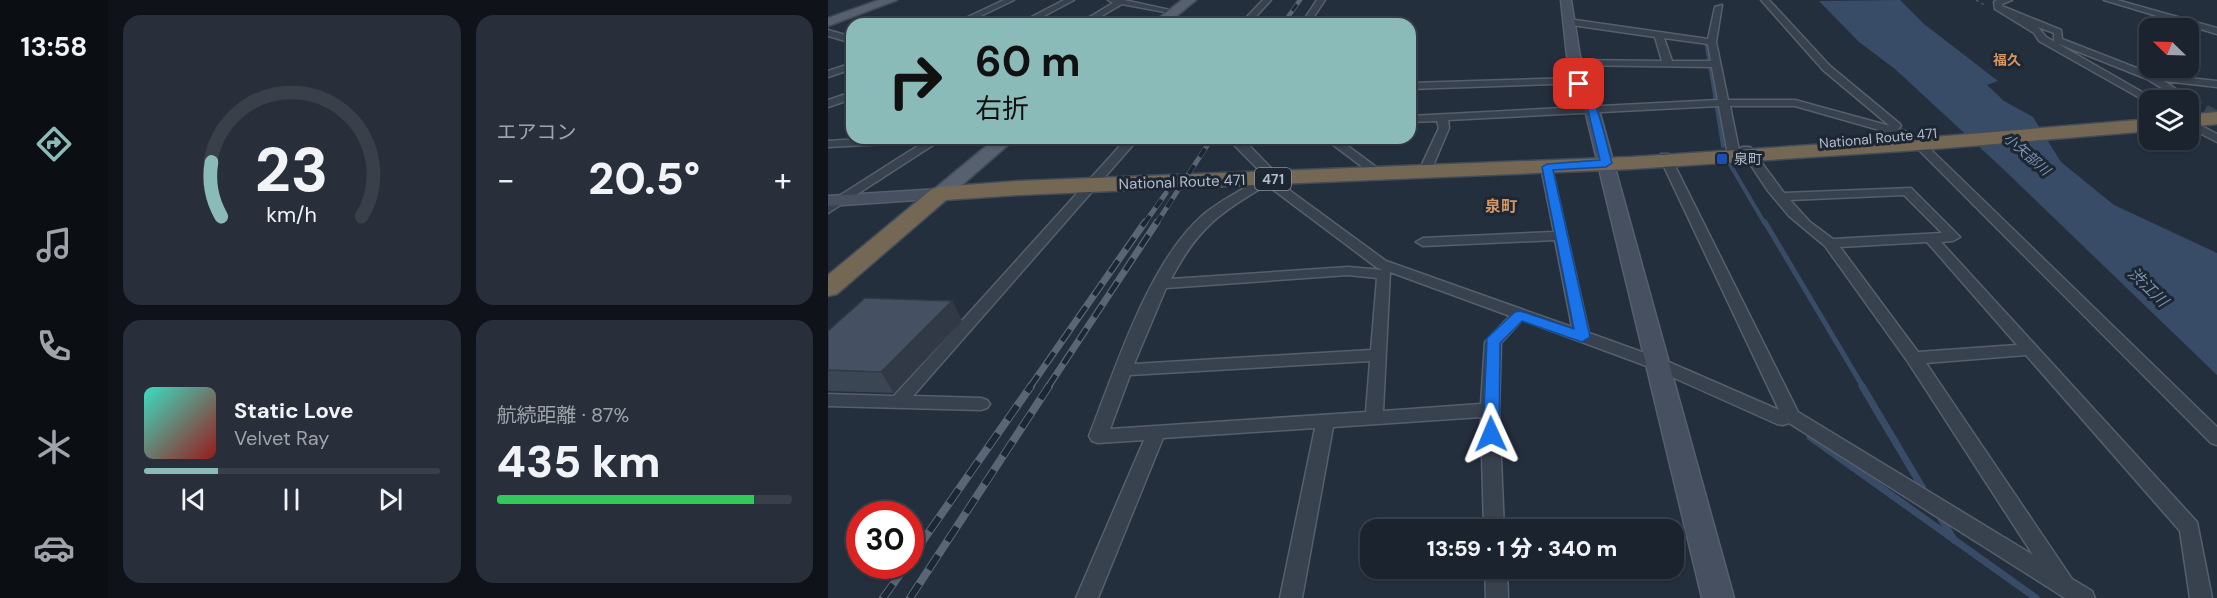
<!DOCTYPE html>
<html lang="ja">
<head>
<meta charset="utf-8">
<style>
	:root { --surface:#1b232e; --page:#282f3a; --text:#f1f3f6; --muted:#a0a4aa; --line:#39404a; --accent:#8bbbb9 }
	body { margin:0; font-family:"DM Sans","Noto Sans JP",sans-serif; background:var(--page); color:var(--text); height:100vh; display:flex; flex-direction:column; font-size:22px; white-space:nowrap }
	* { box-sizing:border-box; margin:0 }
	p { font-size:20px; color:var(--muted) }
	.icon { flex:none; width:33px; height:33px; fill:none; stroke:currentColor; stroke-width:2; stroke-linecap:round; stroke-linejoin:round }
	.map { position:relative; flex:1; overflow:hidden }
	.sheet { display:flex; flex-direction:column; gap:15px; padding:15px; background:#0f1319; width:720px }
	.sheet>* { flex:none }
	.top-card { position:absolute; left:18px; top:18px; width:570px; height:126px; border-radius:18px; box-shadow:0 2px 4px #0004,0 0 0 2px var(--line); background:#8bbbb9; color:#111; overflow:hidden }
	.needle { width:39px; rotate:293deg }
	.tools { position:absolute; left:1311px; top:18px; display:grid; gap:12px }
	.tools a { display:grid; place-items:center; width:60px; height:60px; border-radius:12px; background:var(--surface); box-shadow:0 2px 4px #0004,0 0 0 2px var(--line); font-size:30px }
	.speed { position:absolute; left:18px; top:501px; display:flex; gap:12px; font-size:30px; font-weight:700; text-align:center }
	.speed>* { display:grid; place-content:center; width:78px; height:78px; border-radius:50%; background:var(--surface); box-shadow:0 2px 4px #0004,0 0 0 2px var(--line); line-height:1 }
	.speed .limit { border:9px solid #d22; background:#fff; color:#111 }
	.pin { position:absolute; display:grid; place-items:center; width:51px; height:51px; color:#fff; margin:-26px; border-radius:12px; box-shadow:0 3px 9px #0006 }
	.me { position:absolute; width:66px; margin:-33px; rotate:359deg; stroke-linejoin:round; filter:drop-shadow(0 0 4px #0008) }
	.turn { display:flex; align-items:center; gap:21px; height:126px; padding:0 30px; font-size:27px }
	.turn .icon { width:78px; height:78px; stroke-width:2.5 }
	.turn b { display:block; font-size:42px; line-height:51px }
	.big { font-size:45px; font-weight:800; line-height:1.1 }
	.sheet .tile { flex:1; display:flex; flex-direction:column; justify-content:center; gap:9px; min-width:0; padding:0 21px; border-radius:18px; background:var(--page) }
	.sheet .dial { align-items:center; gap:0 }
	.dial svg { height:156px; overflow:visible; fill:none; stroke:var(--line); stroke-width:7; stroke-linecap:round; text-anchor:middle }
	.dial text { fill:var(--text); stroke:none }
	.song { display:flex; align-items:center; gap:18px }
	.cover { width:72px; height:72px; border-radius:9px; background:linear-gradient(135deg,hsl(170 70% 55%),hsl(0 70% 35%)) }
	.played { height:6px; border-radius:3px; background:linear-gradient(90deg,var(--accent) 25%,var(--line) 25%) }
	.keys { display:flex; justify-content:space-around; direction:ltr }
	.heat { display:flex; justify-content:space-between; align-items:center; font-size:33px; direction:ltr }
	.charge { height:9px; border-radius:4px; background:linear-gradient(90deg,#34c759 87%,var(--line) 0) }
	.sheet .tiles { flex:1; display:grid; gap:15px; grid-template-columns:repeat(2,1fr) }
	.trip { position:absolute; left:532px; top:519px; width:324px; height:60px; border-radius:18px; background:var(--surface); box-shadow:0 2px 4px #0004,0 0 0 2px var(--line); font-weight:800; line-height:60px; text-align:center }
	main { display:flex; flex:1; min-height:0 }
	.tab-bar { display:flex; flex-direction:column; width:108px; justify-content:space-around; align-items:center; background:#0b0e12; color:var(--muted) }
	.tab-bar .icon { width:42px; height:42px }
	.tab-bar .on { color:var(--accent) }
	.tab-bar b { font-size:27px; color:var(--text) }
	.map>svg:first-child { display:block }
	.water { fill:#394c67 }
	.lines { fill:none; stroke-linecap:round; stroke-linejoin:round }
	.stream-far3 { stroke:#394c67; stroke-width:3 }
	.stream-far2 { stroke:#394c67; stroke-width:4 }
	.stream-far1 { stroke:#394c67; stroke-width:5 }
	.stream { stroke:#394c67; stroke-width:7 }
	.street-tunnel { stroke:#3a4453; stroke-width:11; stroke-dasharray:11 6; stroke-linecap:butt }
	.street-casing { stroke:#565f6c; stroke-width:3 }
	.secondary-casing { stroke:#565f6c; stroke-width:3 }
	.primary-casing { stroke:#414a57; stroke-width:3 }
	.highway-casing { stroke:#434c59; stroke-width:3 }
	.path { stroke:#44595c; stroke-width:1.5; stroke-dasharray:3 3; stroke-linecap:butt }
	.street { fill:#38414e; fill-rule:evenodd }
	.secondary { fill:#465061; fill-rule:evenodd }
	.primary { fill:#56606e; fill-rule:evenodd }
	.highway { fill:#746855; fill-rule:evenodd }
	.rail-far3-casing { stroke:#5a6575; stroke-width:4.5 }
	.rail-far2-casing { stroke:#5a6575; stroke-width:5 }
	.rail-far1-casing { stroke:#5a6575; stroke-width:7 }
	.rail-casing { stroke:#5a6575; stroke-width:8 }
	.rail-far3 { stroke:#1d2633; stroke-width:3; stroke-dasharray:8; stroke-linecap:butt }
	.rail-far2 { stroke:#1d2633; stroke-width:4; stroke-dasharray:10; stroke-linecap:butt }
	.rail-far1 { stroke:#1d2633; stroke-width:4.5; stroke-dasharray:14; stroke-linecap:butt }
	.rail { stroke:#1d2633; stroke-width:6; stroke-dasharray:17; stroke-linecap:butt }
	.wall { fill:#3b4654 }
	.shaded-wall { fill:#303945 }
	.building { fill:#455162; stroke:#303945; stroke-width:1.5 }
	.route { fill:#1a73e8; stroke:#114b97; stroke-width:1.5 }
	.transit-dot { fill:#1a4fb4; stroke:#1d2633; stroke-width:2 }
	.labels { text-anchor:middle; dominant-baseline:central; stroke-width:6; stroke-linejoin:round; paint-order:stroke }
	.far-neighbourhood-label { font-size:14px; font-weight:bold; fill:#d59563; stroke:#1d2633 }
	.far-street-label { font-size:14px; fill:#b4bcc9; stroke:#1d2633 }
	.far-water-label { font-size:14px; font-style:italic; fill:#7c92b1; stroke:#1d2633 }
	.far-poi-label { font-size:14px; fill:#b4bcc9; stroke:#1d2633; text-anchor:start }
	.shield { fill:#1d2633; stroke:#878f9c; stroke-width:1.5 }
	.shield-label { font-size:14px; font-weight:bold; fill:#b4bcc9 }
	.street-label { font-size:15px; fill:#b4bcc9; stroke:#1d2633 }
	.neighbourhood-label { font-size:16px; font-weight:bold; fill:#d59563; stroke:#1d2633 }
	.water-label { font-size:16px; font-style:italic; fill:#7c92b1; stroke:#1d2633 }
</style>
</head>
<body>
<main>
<nav class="tab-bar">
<b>13:58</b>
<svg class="icon on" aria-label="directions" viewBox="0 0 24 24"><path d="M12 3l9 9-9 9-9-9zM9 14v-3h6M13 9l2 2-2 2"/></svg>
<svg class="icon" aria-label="music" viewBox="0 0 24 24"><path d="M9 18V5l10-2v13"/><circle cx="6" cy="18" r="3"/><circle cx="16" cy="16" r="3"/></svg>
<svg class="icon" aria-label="phone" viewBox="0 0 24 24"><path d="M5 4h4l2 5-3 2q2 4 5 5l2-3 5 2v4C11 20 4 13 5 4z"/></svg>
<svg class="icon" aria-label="climate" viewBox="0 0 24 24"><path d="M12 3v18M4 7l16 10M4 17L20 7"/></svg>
<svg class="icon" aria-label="car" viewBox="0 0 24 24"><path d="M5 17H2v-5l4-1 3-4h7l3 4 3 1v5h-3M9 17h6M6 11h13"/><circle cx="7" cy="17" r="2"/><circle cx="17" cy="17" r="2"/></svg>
</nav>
<section class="sheet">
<div class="tiles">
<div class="tile dial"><svg viewBox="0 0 100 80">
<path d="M14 69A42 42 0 1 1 86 69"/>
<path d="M14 69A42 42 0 0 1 9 41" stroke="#8bbbb9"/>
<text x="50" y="56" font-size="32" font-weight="700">23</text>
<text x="50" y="72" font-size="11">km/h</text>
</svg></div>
<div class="tile"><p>エアコン</p>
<div class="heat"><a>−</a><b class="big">20.5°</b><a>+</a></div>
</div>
<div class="tile">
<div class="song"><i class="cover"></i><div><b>Static Love</b><p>Velvet Ray</p></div></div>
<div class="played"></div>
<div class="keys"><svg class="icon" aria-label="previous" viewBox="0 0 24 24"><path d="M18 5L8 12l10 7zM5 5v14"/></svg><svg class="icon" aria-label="pause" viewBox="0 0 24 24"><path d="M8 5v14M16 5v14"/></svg><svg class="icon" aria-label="next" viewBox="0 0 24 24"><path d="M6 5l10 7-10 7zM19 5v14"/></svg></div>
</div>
<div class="tile"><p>航続距離 · 87%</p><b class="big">435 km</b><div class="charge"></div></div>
</div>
</section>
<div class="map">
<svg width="1389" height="598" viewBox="0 0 1389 598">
	<rect width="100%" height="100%" fill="#242f3e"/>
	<!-- water -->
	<path class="water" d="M1072 0 1096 24 1170 81 1159 85 1176 101 1205 117 1233 162 1286 205 1389 253V375L1172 166 1067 69 1031 42 991 1Z"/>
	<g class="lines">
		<!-- stream-far3 -->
		<path class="stream-far3" d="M878 44 887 98"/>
		<!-- stream-far2 -->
		<path class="stream-far2" d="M887 96 895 146
			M900 161 937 224"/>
		<!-- stream-far1 -->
		<path class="stream-far1" d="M937 222 1035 387"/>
		<!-- stream -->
		<path class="stream" d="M1034 386 1097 492
			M982 437 1208 598
			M1111 515 1126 540"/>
		<!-- street-tunnel -->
		<path class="street-tunnel" d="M1362 102 1389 116"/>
		<defs>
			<path id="street" d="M176 0H186L136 24H125Z
				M236 0H246L201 24H190Z
				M280 0H296L351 12 347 14 294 4 260 24H250L285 3Z
				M435 0H443L421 24H412Z
				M489 0H497L481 24H473Z
				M933 0H941L1002 66 1072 124 1073 126 1070 129 1084 133V137H1076L967 106H902L912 155 906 158 900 155 891 106 620 120 621 128 602 173 596 177 590 173 611 128 609 121 582 122V116L890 100 884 67 742 65V61L745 60 834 61 827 37 737 24 736 22 740 19 880 39 887 7 894 5 888 42 900 100H967L1062 126 995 70ZM836 38 880 44 883 61H844Z
				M1169 0H1184L1174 4V6L1233 30 1234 39 1324 74 1389 81V87L1336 81 1364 100 1360 103V100H1353L1319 79 1226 42V33L1210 27 1218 37 1328 100 1319 102 1211 41 1206 33 1167 9 1166 2Z
				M1276 0H1289L1389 28V34Z
				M0 30 24 37V43L0 36Z
				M24 63V69L0 77V71Z
				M750 78 753 79V83L582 89V83Z
				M24 92V99L0 107V100Z
				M1360 119 1389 134V142L1360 127Z
				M46 138H116L0 213V203L96 142 0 147V141Z
				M299 138H311L85 396 153 398 159 400 162 404 159 408 153 410 0 406V394L66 396Z
				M402 138H414L443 168 446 179 558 261 744 327 727 240 595 246 588 242 595 238 726 232 713 167 715 164H723L761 333 836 360 951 410 831 156 833 154H841L970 412 1205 555 1080 362 997 246 961 216 940 191 912 149 914 147H922L956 193 1083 188 1132 237 1125 241 1113 242 1369 522 1384 598H1362L1352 531 1198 355 1098 363 1244 579 1264 591 1267 598H1237L961 423 955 425 949 424 824 368 694 320 673 343 671 410 676 530H656L653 417 505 427 474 598H452L487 428 335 438 270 598H248L316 440 270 443 264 441 261 436C288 368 320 263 375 215 393 200 414 190 434 178L433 172 403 142ZM439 185 548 267 555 270 520 267 343 279C369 229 392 212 439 185ZM1076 195 1114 233 1005 239 982 222 962 200ZM1099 242 1189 345 1090 352 1012 247ZM562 272 682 316 657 342 653 404 555 411ZM520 275 549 278 543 350 306 364 338 288ZM542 361 538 412 282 429 302 375Z
				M496 138H509L559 175 553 179 549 178Z
				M1091 141 1095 142 1389 427V445L1383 443 1087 146V142Z
				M657 568H679L680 598H658Z"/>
			<path id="secondary" d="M733 0H743L752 56 771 110 906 598H874L757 110 739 56Z
				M112 189 118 190 121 194 118 198 0 206V196Z"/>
			<path id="primary" d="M51 0H69L0 26V18Z
				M354 0H368L339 24H323Z
				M168 138H188L119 198H105L102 194 105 190Z"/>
			<path id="highway" d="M1389 112V124L1360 127V115Z
				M1322 119V131L1106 149 803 169 191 195 118 200 9 294 0 296V275L104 189 112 187 191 181 803 157 1106 137Z"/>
		</defs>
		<!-- street casing -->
		<use href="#street" class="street-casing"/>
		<!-- secondary casing -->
		<use href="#secondary" class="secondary-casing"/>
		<!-- primary casing -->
		<use href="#primary" class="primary-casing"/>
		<!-- highway casing -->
		<use href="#highway" class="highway-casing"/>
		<!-- path -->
		<path class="path" d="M1148 0 1158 6"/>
		<!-- street -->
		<use href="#street" class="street"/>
		<!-- secondary -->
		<use href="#secondary" class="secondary"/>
		<!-- primary -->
		<use href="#primary" class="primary"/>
		<!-- highway -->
		<use href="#highway" class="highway"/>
		<defs>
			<path id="rail-far3" d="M455 24 472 0"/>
			<path id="rail-far2" d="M316 224 338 193
				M328 224 384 138"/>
			<path id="rail-far1" d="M202 387 317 222
				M220 387 329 222"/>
			<path id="rail" d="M82 559 203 386
				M55 598 78 566
				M82 598 221 386"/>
		</defs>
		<!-- rail-far3 casing -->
		<use href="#rail-far3" class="rail-far3-casing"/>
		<!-- rail-far2 casing -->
		<use href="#rail-far2" class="rail-far2-casing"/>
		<!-- rail-far1 casing -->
		<use href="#rail-far1" class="rail-far1-casing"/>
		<!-- rail casing -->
		<use href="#rail" class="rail-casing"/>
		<!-- rail-far3 -->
		<use href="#rail-far3" class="rail-far3"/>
		<!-- rail-far2 -->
		<use href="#rail-far2" class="rail-far2"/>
		<!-- rail-far1 -->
		<use href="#rail-far1" class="rail-far1"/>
		<!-- rail -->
		<use href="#rail" class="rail"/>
	</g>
	<!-- wall -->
	<path class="wall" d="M124 301 134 321 66 393 0 391V331Z"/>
	<!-- shaded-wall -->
	<path class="shaded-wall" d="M124 301 134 321 66 393 53 372Z"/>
	<!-- building -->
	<path class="building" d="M37 298 124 301 53 372 0 370V331Z"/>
	<!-- route -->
	<path class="route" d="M751 82C769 91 778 144 784 163L778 167 725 170 762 337 754 342 694 321 672 343 671 434 663 440 655 434 659 338 687 312 692 311 746 329 714 167 719 164 772 160 760 110 747 84Z"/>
	<!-- markers -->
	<rect class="transit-dot" x="888" y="153" width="12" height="12" rx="3"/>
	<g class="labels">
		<!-- far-neighbourhood labels -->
		<g class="far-neighbourhood-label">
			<text x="1179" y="60">福久</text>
		</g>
		<!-- far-street labels -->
		<g class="far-street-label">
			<text transform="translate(1050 138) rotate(-5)">National Route 471</text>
		</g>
		<!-- far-water labels -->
		<g class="far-water-label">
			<text transform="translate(1199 154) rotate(41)">小矢部川</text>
		</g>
		<!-- far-poi labels -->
		<g class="far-poi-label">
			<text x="906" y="159">泉町</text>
		</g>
		<!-- shield labels -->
		<rect class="shield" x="427" y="168" width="36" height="22" rx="4.5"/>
		<g class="shield-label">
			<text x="445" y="179">471</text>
		</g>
		<!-- street labels -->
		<g class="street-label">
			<text transform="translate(354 182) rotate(-2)">National Route 471</text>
		</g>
		<!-- neighbourhood labels -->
		<g class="neighbourhood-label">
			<text x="673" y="206">泉町</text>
		</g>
		<!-- water labels -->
		<g class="water-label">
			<text transform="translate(1320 287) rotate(44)">渋江川</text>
		</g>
	</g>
</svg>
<div class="tools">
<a><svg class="needle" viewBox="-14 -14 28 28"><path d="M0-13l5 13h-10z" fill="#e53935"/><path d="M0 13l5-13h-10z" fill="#a0a4aa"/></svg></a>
<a><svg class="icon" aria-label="layers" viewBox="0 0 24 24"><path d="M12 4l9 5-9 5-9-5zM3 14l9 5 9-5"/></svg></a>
</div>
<div class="speed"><div class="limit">30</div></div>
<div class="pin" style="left:751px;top:84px;background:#d93025"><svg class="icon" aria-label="arrive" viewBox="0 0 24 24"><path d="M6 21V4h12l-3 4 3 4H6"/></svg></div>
<svg class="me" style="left:663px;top:434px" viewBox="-20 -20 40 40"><path d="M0-17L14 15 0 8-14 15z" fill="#1a73e8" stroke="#fff" stroke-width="4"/></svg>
<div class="trip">13:59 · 1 分 · 340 m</div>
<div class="top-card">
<div class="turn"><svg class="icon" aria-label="right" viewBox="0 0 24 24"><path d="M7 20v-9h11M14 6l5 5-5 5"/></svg><div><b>60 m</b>右折</div></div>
</div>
</div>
</main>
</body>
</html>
